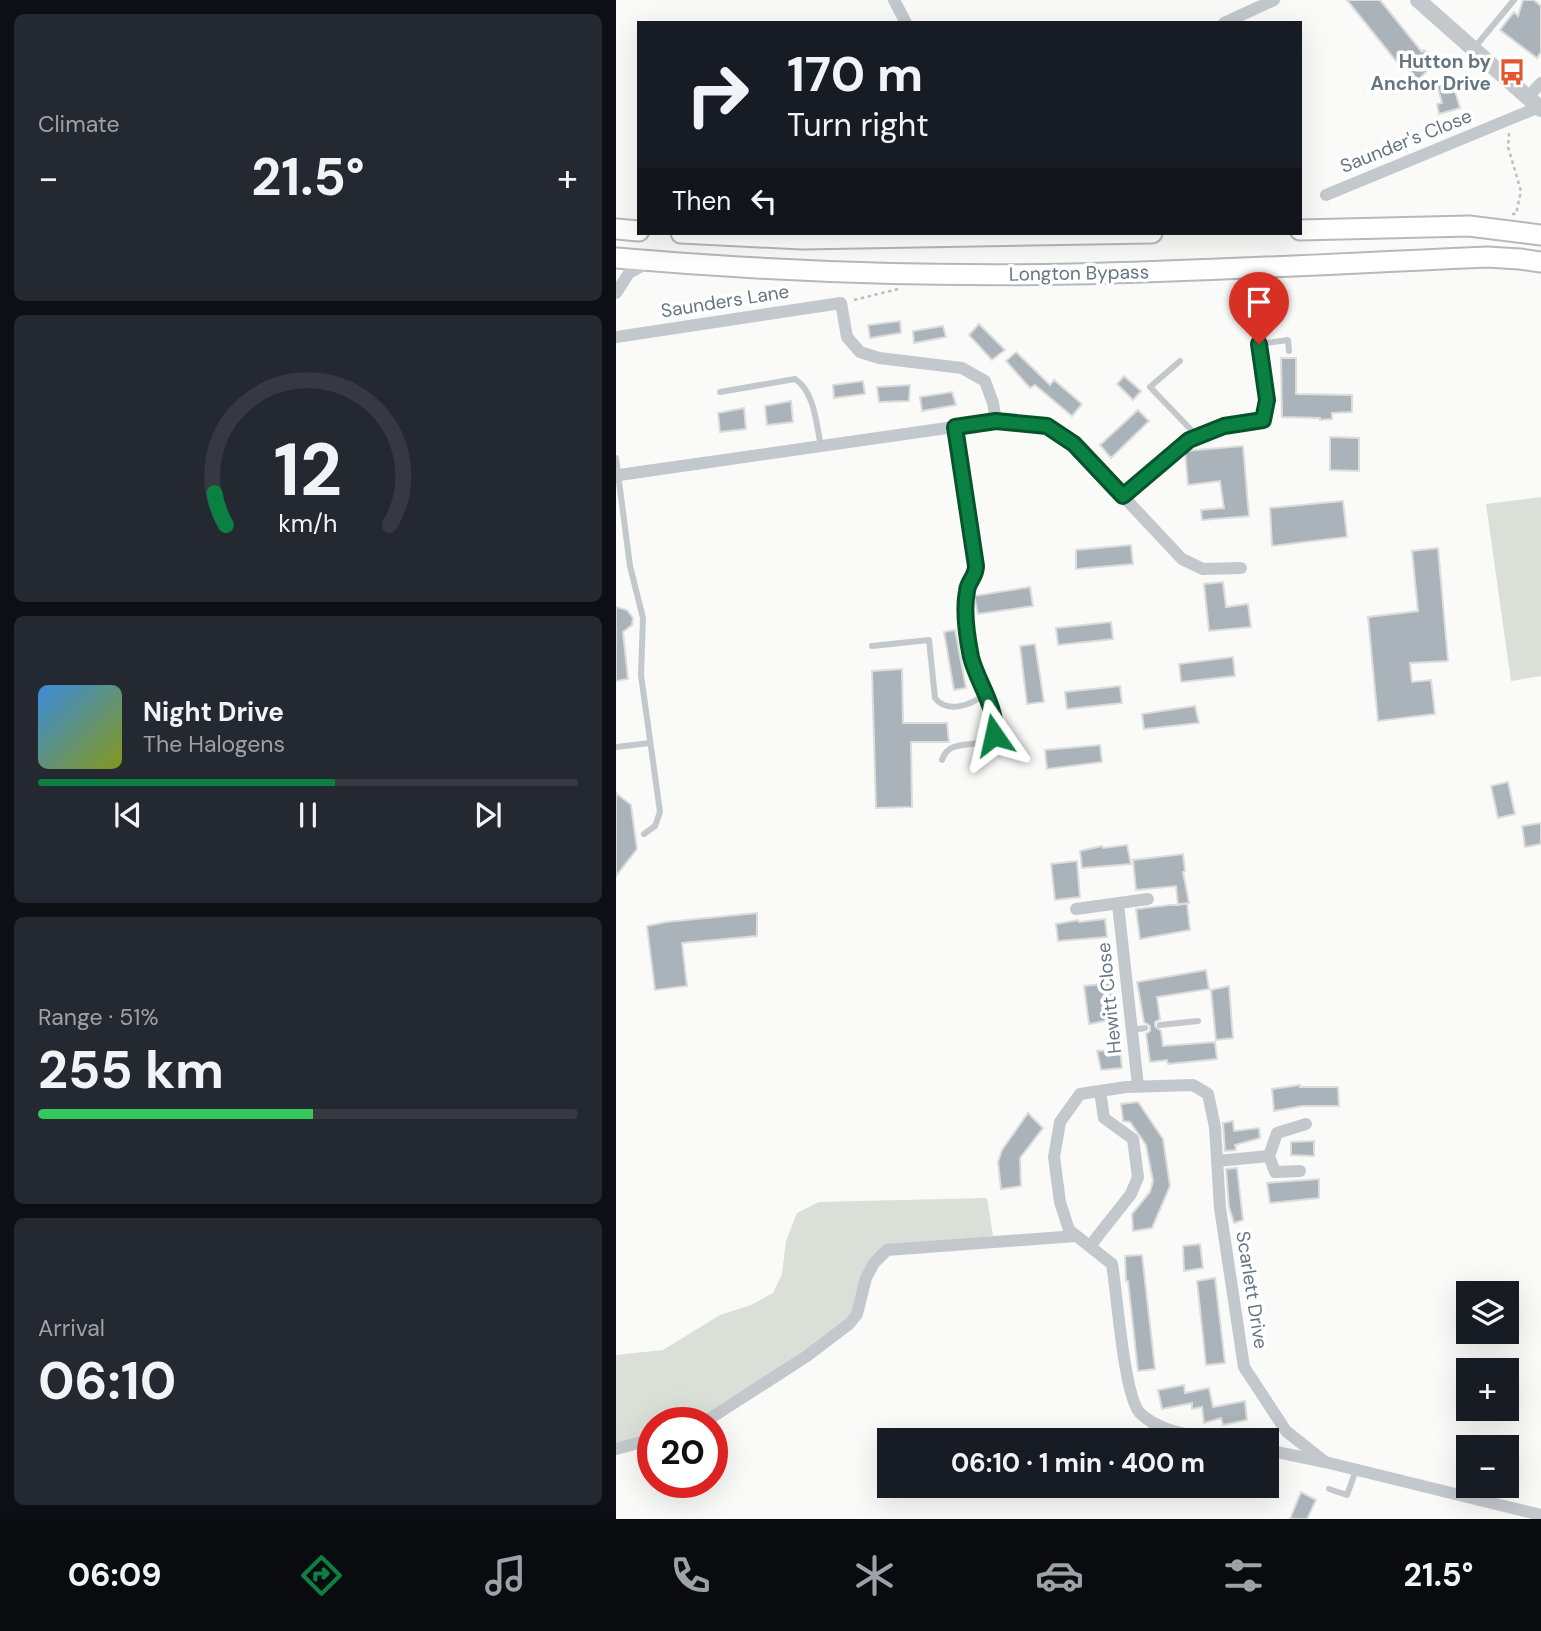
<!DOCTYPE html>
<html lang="en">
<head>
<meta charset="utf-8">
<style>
	:root { --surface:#171b24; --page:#242831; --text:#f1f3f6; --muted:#9ea1a6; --line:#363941; --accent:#0b8043 }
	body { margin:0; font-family:"DM Sans",sans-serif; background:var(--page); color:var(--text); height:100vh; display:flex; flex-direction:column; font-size:26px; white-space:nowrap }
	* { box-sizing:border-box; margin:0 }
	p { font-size:23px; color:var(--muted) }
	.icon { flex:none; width:38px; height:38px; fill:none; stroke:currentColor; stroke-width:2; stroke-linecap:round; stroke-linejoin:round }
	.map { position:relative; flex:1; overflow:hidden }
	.side { display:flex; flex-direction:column; gap:14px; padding:14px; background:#0d0f14; width:616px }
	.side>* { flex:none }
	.guide { position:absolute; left:21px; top:21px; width:665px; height:214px; border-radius:0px; box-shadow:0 7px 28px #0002; background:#171b24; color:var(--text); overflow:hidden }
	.buttons { position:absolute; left:840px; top:1281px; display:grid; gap:14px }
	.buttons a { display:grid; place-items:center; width:63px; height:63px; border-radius:0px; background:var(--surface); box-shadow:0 7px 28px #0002; font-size:35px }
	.speed { position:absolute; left:21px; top:1407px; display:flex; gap:14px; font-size:35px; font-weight:700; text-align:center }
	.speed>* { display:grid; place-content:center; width:91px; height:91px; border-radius:50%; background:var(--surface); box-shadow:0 7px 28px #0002; line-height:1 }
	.speed .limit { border:10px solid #d22; background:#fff; color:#111 }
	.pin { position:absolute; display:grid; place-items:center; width:60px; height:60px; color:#fff; margin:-72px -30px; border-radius:50% 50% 50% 0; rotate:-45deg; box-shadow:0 0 7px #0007 }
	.pin .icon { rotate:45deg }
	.me { position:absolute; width:77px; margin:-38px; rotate:349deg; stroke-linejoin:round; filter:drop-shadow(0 0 5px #0008) }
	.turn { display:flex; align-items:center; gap:24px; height:147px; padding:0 35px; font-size:32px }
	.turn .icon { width:91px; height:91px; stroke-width:2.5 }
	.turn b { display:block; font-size:49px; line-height:60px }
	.then { display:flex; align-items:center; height:66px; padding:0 35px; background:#0003; gap:14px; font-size:26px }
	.big { font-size:52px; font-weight:700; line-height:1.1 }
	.side .widget { flex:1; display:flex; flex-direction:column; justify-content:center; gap:10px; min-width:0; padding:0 24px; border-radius:10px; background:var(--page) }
	.side .dial { align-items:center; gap:0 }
	.dial svg { height:182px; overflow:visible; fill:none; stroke:var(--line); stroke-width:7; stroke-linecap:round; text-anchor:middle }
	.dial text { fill:var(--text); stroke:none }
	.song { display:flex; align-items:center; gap:21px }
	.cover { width:84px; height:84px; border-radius:10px; background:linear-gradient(135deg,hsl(210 70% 55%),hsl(70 70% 35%)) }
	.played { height:7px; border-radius:4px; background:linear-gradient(90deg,var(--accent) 55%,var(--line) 55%) }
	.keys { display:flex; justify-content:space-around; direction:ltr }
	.heat { display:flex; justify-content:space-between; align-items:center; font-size:38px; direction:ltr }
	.charge { height:10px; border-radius:5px; background:linear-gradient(90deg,#34c759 51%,var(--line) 0) }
	.trip { position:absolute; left:261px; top:1428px; width:402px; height:70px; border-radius:0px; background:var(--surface); box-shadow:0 7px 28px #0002; font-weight:700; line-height:70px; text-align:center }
	.dock { display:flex; height:112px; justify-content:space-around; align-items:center; background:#090b0e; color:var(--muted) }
	.dock .icon { width:49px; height:49px }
	.dock .selected { color:var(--accent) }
	.dock b { font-size:32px; color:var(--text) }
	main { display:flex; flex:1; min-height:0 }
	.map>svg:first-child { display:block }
	.green { fill:#dadfd7 }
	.building { fill:#aab3b9; stroke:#dcdcda; stroke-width:2 }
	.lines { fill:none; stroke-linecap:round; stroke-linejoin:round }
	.trunk-casing { stroke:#b4b9bd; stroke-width:23 }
	.path { stroke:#bbbfc2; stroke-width:2.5; stroke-dasharray:3.5 3.5; stroke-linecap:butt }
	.service { stroke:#c3c8cc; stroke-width:6 }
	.minor { stroke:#c3c8cc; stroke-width:12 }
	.tertiary { stroke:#c3c8cc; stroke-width:16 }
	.trunk { stroke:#fff; stroke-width:19 }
	.route-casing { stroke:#07532c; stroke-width:18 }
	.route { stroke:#0b8043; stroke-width:12 }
	.labels { text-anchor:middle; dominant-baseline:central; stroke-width:7; stroke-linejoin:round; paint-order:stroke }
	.poi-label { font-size:19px; font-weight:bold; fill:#657683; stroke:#fff; text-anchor:end }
	.street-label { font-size:19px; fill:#657683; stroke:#fff }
</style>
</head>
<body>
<main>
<section class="side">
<div class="widget"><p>Climate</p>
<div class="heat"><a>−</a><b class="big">21.5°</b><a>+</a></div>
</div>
<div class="widget dial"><svg viewBox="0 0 100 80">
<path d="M14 69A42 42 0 1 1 86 69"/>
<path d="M14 69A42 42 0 0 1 9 55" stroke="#0b8043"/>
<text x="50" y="56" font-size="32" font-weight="700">12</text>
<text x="50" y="72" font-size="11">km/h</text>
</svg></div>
<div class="widget">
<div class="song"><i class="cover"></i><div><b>Night Drive</b><p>The Halogens</p></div></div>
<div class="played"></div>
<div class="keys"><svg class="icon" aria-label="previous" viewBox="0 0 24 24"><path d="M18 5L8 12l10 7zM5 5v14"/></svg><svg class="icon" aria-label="pause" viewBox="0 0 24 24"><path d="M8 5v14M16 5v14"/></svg><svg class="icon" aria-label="next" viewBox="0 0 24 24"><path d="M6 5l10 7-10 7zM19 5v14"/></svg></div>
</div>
<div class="widget"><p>Range · 51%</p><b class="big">255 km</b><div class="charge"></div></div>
<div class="widget"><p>Arrival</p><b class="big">06:10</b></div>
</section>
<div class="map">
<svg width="925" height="1519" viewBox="0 0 925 1519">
	<rect width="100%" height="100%" fill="#fafaf8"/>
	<!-- green -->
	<path class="green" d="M925 497V676L895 681 870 504Z
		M371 1198 377 1236 274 1245 239 1306 219 1332 82 1421 37 1423V1433L0 1444V1355L47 1350 104 1315 135 1305 157 1293 166 1274 170 1241 181 1213 203 1202Z"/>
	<!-- building -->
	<path class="building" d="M731 0H764L806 52 808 50 820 62 802 80 786 63 784 66Z
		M907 0H918L925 6V52L921 58 884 30 898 12 902 16Z
		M835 77 844 108 823 114 821 104 826 103 820 81Z
		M284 321 285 333 254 338 252 325Z
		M363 324 389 350 376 360 353 335Z
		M327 326 330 337 298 343 297 331Z
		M400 352 434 385 438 380 466 404 456 416 419 385 414 388 390 361Z
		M665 358H680V394L736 395V412L716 413V419L704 420V418L666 417Z
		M508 376 525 391 517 400 501 384Z
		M247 381 249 394 218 398 217 385Z
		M294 385 293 401 263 402 261 387Z
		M336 392 340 405 306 411 304 397Z
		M175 401 177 422 151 425 149 406Z
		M128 408 130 429 104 432 102 413Z
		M522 410 533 421 495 458 484 445Z
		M714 437 743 438V471L714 470Z
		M627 446 633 516 586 520 585 510 608 508 604 481 572 485 569 451Z
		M727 501 731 537 656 546 654 508Z
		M515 545 517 564 460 569V550Z
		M822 548 832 661 794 663 796 682 815 680 819 714 762 721 752 617 802 611 796 551Z
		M607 582 610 607 632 604 635 627 593 631 588 584Z
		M414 587 417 606 362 614 358 596Z
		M0 607 11 610 17 618 16 625 7 632 12 679 0 681Z
		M495 622 497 639 442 645 440 628Z
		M339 630 350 688 338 690 328 632Z
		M419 644 428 702 411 704 404 646Z
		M617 657 619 676 565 682 563 664Z
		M286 669 287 723H331L333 742H295L296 807 260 808 256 671Z
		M504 686 506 703 451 709 449 692Z
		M579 706 583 723 528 729 526 714Z
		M484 745 486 762 431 769 429 750Z
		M892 782 899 814 882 818 875 786Z
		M0 793 15 805 21 849 0 876Z
		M925 823V844L909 847 906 826Z
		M511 845 515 864 466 868 464 851 486 846 487 848Z
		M567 854 569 871 567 872 573 903 562 905 560 886 520 890 517 860Z
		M461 861 464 897 439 900 435 864Z
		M571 903 574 930 524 939 520 909Z
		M141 913V936L66 943 71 986 39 990 31 926 50 922Z
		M489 919 491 937 442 941 440 924 462 920 463 922Z
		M590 970 593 989 541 997 544 1019 539 1022V1026L545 1031 547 1046 599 1042 601 1059 552 1064 551 1060 534 1062 530 1034 534 1031V1026L528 1022 521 982Z
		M495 983 499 1019 473 1024 468 986Z
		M613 986 617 1038 600 1040 595 990Z
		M504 1049 506 1068 485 1070 481 1051Z
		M684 1085V1087H722L723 1106H686L658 1111 656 1089Z
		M522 1102 547 1139 554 1186 536 1228 517 1231 516 1214 534 1192 537 1181 530 1145 514 1122 507 1121 505 1104Z
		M412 1113 427 1128 404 1158 405 1186 385 1189 382 1162 386 1150Z
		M617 1121 618 1131 643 1128 644 1138 619 1145 620 1150 609 1151 607 1123Z
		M698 1141V1156L675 1155V1142Z
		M621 1168 627 1220 618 1223 613 1207 610 1169Z
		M703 1179V1198L654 1203 651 1183Z
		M584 1244 587 1268 568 1271 567 1246Z
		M526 1255 539 1369 522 1371 512 1281H510L509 1256Z
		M599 1278 609 1363 590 1365 581 1281Z
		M568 1385 569 1393 593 1388 597 1407 629 1401 631 1420 607 1425 605 1418 588 1423 586 1407 576 1409V1403L546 1409 542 1390Z
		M685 1492 700 1500 691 1519H674Z"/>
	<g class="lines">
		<defs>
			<path id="trunk" d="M0 229 23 231
				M684 230 853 226 925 235
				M65 233 186 239 536 233
				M0 258C152 271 304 277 456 274 594 271 733 263 871 257L904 259 925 262"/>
		</defs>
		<!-- trunk casing -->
		<use href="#trunk" class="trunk-casing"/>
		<!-- path -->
		<path class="path" d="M893 133 892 147 905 191 900 214H895
			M238 300 282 289"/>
		<!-- service -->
		<path class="service" d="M859 47 898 0
			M564 361 534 387 581 436
			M104 392 179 379C199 392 200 424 205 446
			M0 458 14 566 27 618 25 675 44 812 39 826 28 834
			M507 496 573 440 608 426 647 420 651 400 643 344 672 340 673 351
			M256 646 313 640 319 698C331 714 356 705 369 694 365 681 358 670 355 657 351 638 347 611 350 591 352 582 360 577 361 566L339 427
			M0 747 34 743
			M326 760C334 735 365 752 378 735L379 726 369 694
			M544 1025 582 1021
			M516 1030 529 1028
			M713 1489 731 1495 740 1470"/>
		<!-- minor -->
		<path class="minor" d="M278 0 290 23
			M608 23 658 0
			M912 97 925 83
			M710 195 923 107
			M0 293 13 273 34 261
			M0 337 225 303 231 337 244 352 263 358 346 368 369 381 377 403 380 421
			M3 475 380 421 431 427 458 444 566 559 587 569 625 568
			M502 904 522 1086
			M460 909 532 899
			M653 1156 661 1133 690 1124
			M601 1161 653 1156 659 1172 684 1171
			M474 1246 515 1194 522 1177 517 1139 488 1118 484 1091
			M87 1423 191 1356 233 1324 241 1314 250 1278 258 1263 271 1250 460 1236
			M600 1440C575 1435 543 1432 524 1413 508 1397 501 1293 496 1264L453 1230 444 1202 438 1157 444 1122 464 1094 510 1087 577 1085 592 1094 599 1127 604 1208 628 1367 670 1431 709 1462
			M0 1449 37 1439
			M651 1450 709 1462 925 1515"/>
		<!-- tertiary -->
		<path class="tertiary" d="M802 0 925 109"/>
		<!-- trunk -->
		<use href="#trunk" class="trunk"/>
	</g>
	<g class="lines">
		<defs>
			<path id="route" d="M378 735C382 708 361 682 355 657 351 637 347 611 351 591 352 581 360 577 360 566L339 427 380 421 431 426 458 444 507 496 573 440 608 426 647 420 651 400 643 344"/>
		</defs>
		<!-- route casing -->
		<use href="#route" class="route-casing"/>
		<!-- route -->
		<use href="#route" class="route"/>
	</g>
	<!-- icons -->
	<defs>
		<symbol id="bus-bare" viewBox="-9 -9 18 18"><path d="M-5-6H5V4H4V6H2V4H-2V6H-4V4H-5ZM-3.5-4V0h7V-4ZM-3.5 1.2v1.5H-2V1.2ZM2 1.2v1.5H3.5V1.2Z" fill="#e4572e" stroke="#fff" stroke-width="2.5" paint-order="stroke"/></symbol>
	</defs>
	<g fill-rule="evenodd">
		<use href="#bus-bare" x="877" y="53" width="38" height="38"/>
	</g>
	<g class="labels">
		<!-- poi labels -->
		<g class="poi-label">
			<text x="875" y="61">Hutton by<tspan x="875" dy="22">Anchor Drive</tspan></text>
		</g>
		<!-- street labels -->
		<g class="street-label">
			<text transform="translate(790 141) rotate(-22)">Saunder's Close</text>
			<text transform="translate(463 273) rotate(-1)">Longton Bypass</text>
			<text transform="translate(109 301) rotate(-9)">Saunders Lane</text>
			<text transform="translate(493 998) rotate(-96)">Hewitt Close</text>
			<text transform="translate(636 1290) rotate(81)">Scarlett Drive</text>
		</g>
	</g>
</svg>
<div class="buttons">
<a><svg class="icon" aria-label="layers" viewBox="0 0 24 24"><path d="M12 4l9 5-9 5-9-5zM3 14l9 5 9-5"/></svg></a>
<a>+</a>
<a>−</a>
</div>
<div class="speed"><div class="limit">20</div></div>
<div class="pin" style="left:643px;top:344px;background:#d93025"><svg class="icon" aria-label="arrive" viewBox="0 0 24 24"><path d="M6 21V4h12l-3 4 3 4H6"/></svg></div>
<svg class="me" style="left:378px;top:735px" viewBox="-20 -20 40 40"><path d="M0-17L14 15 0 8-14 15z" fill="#0b8043" stroke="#fff" stroke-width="4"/></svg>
<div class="trip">06:10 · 1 min · 400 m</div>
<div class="guide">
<div class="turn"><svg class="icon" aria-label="right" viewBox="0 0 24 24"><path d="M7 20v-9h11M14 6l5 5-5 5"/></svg><div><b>170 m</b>Turn right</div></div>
<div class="then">Then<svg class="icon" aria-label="left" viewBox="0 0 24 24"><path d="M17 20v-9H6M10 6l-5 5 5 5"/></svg></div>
</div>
</div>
</main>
<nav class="dock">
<b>06:09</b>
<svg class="icon selected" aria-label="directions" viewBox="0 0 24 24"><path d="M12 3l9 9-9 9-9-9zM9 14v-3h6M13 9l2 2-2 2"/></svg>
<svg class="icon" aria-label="music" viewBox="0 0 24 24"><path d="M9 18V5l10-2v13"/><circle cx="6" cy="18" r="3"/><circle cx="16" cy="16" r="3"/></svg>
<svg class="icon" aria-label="phone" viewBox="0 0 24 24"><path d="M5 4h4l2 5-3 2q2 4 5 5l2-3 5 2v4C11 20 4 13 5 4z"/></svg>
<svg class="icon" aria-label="climate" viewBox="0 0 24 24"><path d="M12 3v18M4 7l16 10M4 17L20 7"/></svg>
<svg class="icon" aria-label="car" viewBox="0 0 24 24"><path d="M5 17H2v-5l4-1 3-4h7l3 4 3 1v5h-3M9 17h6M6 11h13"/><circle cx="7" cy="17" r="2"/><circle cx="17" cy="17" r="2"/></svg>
<svg class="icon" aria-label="filters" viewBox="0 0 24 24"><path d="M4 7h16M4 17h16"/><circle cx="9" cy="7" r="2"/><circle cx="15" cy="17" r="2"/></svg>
<b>21.5°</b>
</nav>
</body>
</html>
